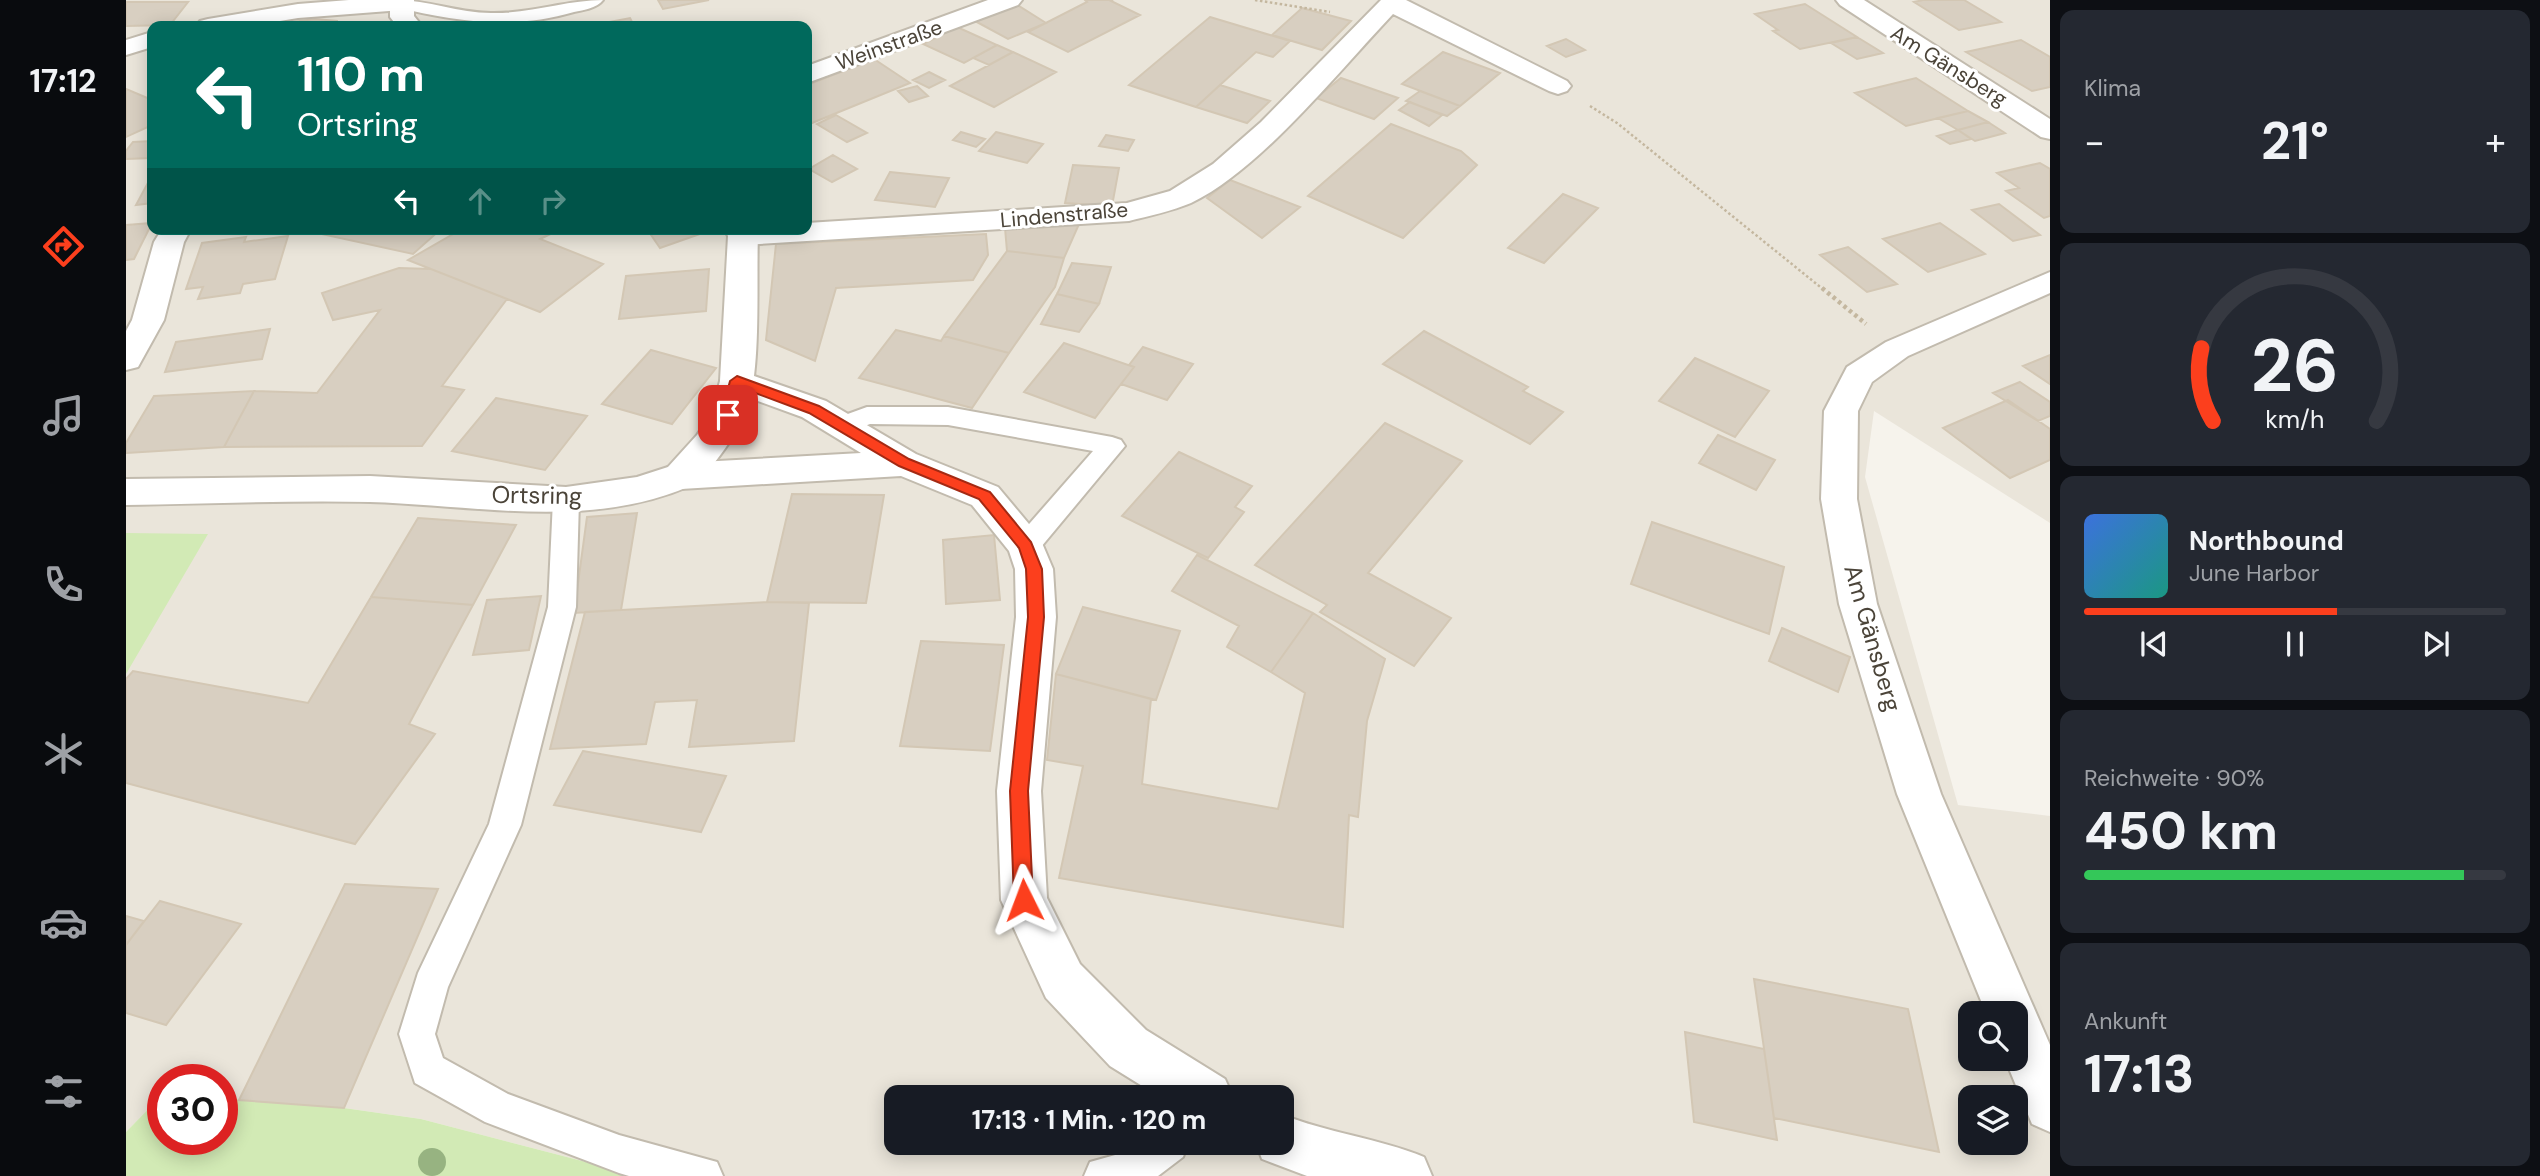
<!DOCTYPE html>
<html lang="de">
<head>
<meta charset="utf-8">
<style>
	:root { --surface:#171b24; --page:#242831; --text:#f1f3f6; --muted:#9ea1a6; --line:#363941; --accent:#fc3f1d }
	body { margin:0; font-family:"DM Sans",sans-serif; background:var(--page); color:var(--text); height:100vh; display:flex; flex-direction:column; font-size:26px; white-space:nowrap }
	* { box-sizing:border-box; margin:0 }
	p { font-size:23px; color:var(--muted) }
	.icon { flex:none; width:38px; height:38px; fill:none; stroke:currentColor; stroke-width:2; stroke-linecap:round; stroke-linejoin:round }
	.map { position:relative; flex:1; overflow:hidden }
	.sheet { display:flex; flex-direction:column; gap:10px; padding:10px; background:#0d0f14; width:490px }
	.sheet>* { flex:none }
	.hud { position:absolute; left:21px; top:21px; width:665px; height:214px; border-radius:14px; box-shadow:0 4px 18px #0003; background:#00695c; color:#fff; overflow:hidden }
	.fabs { position:absolute; left:1832px; top:1001px; display:grid; gap:14px }
	.fabs a { display:grid; place-items:center; width:70px; height:70px; border-radius:14px; background:var(--surface); box-shadow:0 4px 18px #0003; font-size:35px }
	.speed { position:absolute; left:21px; top:1064px; display:flex; gap:14px; font-size:35px; font-weight:700; text-align:center }
	.speed>* { display:grid; place-content:center; width:91px; height:91px; border-radius:50%; background:var(--surface); box-shadow:0 4px 18px #0003; line-height:1 }
	.speed .limit { border:10px solid #d22; background:#fff; color:#111 }
	.pin { position:absolute; display:grid; place-items:center; width:60px; height:60px; color:#fff; margin:-30px; border-radius:14px; box-shadow:0 4px 10px #0006 }
	.me { position:absolute; width:77px; margin:-38px; rotate:357deg; stroke-linejoin:round; filter:drop-shadow(0 0 5px #0008) }
	.turn { display:flex; align-items:center; gap:24px; height:147px; padding:0 35px; font-size:32px }
	.turn .icon { width:91px; height:91px; stroke-width:2.5 }
	.turn b { display:block; font-size:49px; line-height:60px }
	.lanes { display:flex; align-items:center; height:66px; padding:0 35px; background:#0003; justify-content:center; gap:35px; direction:ltr }
	.lanes .off { opacity:.35 }
	.big { font-size:52px; font-weight:700; line-height:1.1 }
	.sheet .tile { flex:1; display:flex; flex-direction:column; justify-content:center; gap:10px; min-width:0; padding:0 24px; border-radius:14px; background:var(--page) }
	.sheet .dial { align-items:center; gap:0 }
	.dial svg { height:182px; overflow:visible; fill:none; stroke:var(--line); stroke-width:7; stroke-linecap:round; text-anchor:middle }
	.dial text { fill:var(--text); stroke:none }
	.song { display:flex; align-items:center; gap:21px }
	.cover { width:84px; height:84px; border-radius:10px; background:linear-gradient(135deg,hsl(220 70% 55%),hsl(170 70% 35%)) }
	.played { height:7px; border-radius:4px; background:linear-gradient(90deg,var(--accent) 60%,var(--line) 60%) }
	.keys { display:flex; justify-content:space-around; direction:ltr }
	.heat { display:flex; justify-content:space-between; align-items:center; font-size:38px; direction:ltr }
	.charge { height:10px; border-radius:5px; background:linear-gradient(90deg,#34c759 90%,var(--line) 0) }
	.trip { position:absolute; left:758px; top:1085px; width:410px; height:70px; border-radius:14px; background:var(--surface); box-shadow:0 4px 18px #0003; font-weight:700; line-height:70px; text-align:center }
	main { display:flex; flex:1; min-height:0 }
	.dock { display:flex; flex-direction:column; width:126px; justify-content:space-around; align-items:center; background:#090b0e; color:var(--muted) }
	.dock .icon { width:49px; height:49px }
	.dock .active { color:var(--accent) }
	.dock b { font-size:32px; color:var(--text) }
	.map>svg:first-child { display:block }
	.residential { fill:#eae5da; fill-rule:evenodd }
	.green { fill:#d2eab5 }
	.building { fill:#d8cfc1; stroke:#d3c7b4; stroke-width:2 }
	.lines { fill:none; stroke-linecap:round; stroke-linejoin:round }
	.service-casing { stroke:#c2bbae; stroke-width:4 }
	.minor-casing { stroke:#c2bbae; stroke-width:4 }
	.tertiary-casing { stroke:#c2bbae; stroke-width:4 }
	.path-far1 { stroke:#c4b79f; stroke-width:2.5; stroke-dasharray:2.5 2.5; stroke-linecap:butt }
	.path { stroke:#c4b79f; stroke-width:4.5; stroke-dasharray:3.5 3.5; stroke-linecap:butt }
	.service { fill:#fff; fill-rule:evenodd }
	.minor { fill:#fff; fill-rule:evenodd }
	.tertiary { fill:#fff; fill-rule:evenodd }
	.tree { fill:#97b381 }
	.route { fill:#fc3f1d; stroke:#a42913; stroke-width:2 }
	.labels { text-anchor:middle; dominant-baseline:central; stroke-width:6; stroke-linejoin:round; paint-order:stroke }
	.far-street-label { font-size:21px; fill:#4b4439; stroke:#fff }
	.street-label { font-size:24px; fill:#4b4439; stroke:#fff }
</style>
</head>
<body>
<main>
<nav class="dock">
<b>17:12</b>
<svg class="icon active" aria-label="directions" viewBox="0 0 24 24"><path d="M12 3l9 9-9 9-9-9zM9 14v-3h6M13 9l2 2-2 2"/></svg>
<svg class="icon" aria-label="music" viewBox="0 0 24 24"><path d="M9 18V5l10-2v13"/><circle cx="6" cy="18" r="3"/><circle cx="16" cy="16" r="3"/></svg>
<svg class="icon" aria-label="phone" viewBox="0 0 24 24"><path d="M5 4h4l2 5-3 2q2 4 5 5l2-3 5 2v4C11 20 4 13 5 4z"/></svg>
<svg class="icon" aria-label="climate" viewBox="0 0 24 24"><path d="M12 3v18M4 7l16 10M4 17L20 7"/></svg>
<svg class="icon" aria-label="car" viewBox="0 0 24 24"><path d="M5 17H2v-5l4-1 3-4h7l3 4 3 1v5h-3M9 17h6M6 11h13"/><circle cx="7" cy="17" r="2"/><circle cx="17" cy="17" r="2"/></svg>
<svg class="icon" aria-label="filters" viewBox="0 0 24 24"><path d="M4 7h16M4 17h16"/><circle cx="9" cy="7" r="2"/><circle cx="15" cy="17" r="2"/></svg>
</nav>
<div class="map">
<svg width="1924" height="1176" viewBox="0 0 1924 1176">
	<rect width="100%" height="100%" fill="#f6f3ec"/>
	<!-- residential -->
	<path class="residential" d="M0 0H1924V523L1748 411 1739 477 1832 805 1924 816V1176H514L295 1119 218 1108 113 1100 96 1091V1080H77L60 1070 50 1080H37V1094L0 1132ZM26 26H681V229H26ZM1844 1013H1890V1059H1844ZM770 1097H1155V1143H770ZM1844 1097H1890V1143H1844Z"/>
	<!-- green -->
	<path class="green" d="M0 533 82 534 0 674Z
		M96 1091 113 1100 218 1108 295 1119 514 1176H0V1132L37 1094V1139H96Z"/>
	<!-- building -->
	<path class="building" d="M532 0H583L537 9Z
		M959 0H987L985 1 1014 15 942 52 902 32 961 2Z
		M1797 0H1838L1875 22 1833 30 1788 2Z
		M0 2H62L44 25 0 26Z
		M890 4 920 23 882 39 849 21Z
		M1679 4 1731 37 1674 49 1647 31 1652 30 1629 14Z
		M1176 8 1225 21 1196 50 1146 35Z
		M1084 17 1164 41 1147 57 1130 52 1070 107 1003 85Z
		M504 18 508 26H462Z
		M189 19 211 21V26H136Z
		M831 27 871 45 838 63 797 44Z
		M1731 37 1757 53 1731 59 1705 43Z
		M1440 39 1459 50 1440 57 1421 46Z
		M1895 40 1924 57V87L1906 91 1840 52Z
		M871 45 887 52 863 65 847 58Z
		M887 52 930 72 868 107 824 86Z
		M1317 52 1374 73 1334 106 1276 84Z
		M748 59 784 83 686 123 681 119V85Z
		M803 72 819 80 803 88 787 80Z
		M1215 78 1272 98 1248 119 1190 98Z
		M1790 78 1842 111 1780 126 1729 93Z
		M1094 85 1144 101 1121 123 1070 107Z
		M791 86 802 96 783 102 772 91Z
		M0 89 26 100V125L0 137Z
		M1294 91 1334 106 1321 116 1280 101Z
		M1284 102 1316 115 1303 126 1273 110Z
		M1842 111 1862 122 1832 130 1812 118Z
		M710 115 741 133 721 142 691 124Z
		M1862 122 1879 133 1849 141 1832 130Z
		M1265 124 1335 151 1351 165 1277 238 1182 196Z
		M1832 130 1845 139 1824 144 1811 136Z
		M835 132 859 139 850 147 827 140Z
		M870 132 917 144 901 163 853 151Z
		M980 135 1008 140 1002 151 973 146Z
		M26 141V158L0 159V151L7 142Z
		M707 155 731 169 706 182 683 169Z
		M1914 163 1924 169V216L1918 218 1880 191 1893 188 1871 173Z
		M947 165 993 168 986 206 939 203Z
		M764 172 823 178 809 207 749 200Z
		M24 179H26V203L10 205Z
		M1104 180 1174 207 1136 238 1081 198Z
		M1437 194 1472 208 1418 263 1382 248Z
		M1873 204 1914 235 1887 241 1846 210Z
		M26 223 8 259 0 260V225Z
		M1814 223 1859 254 1802 272 1757 239Z
		M953 224 938 258 881 251 879 228Z
		M196 229H315L287 254 191 233Z
		M336 229H435L414 239 477 264 414 312 282 260Z
		M521 229H584L585 230 534 248Z
		M860 234 862 255 847 280 710 288 689 361 640 340 650 244Z
		M162 236 149 279 117 284 114 293 72 299 77 287 60 289 76 243 120 237 118 242Z
		M1722 247 1771 284 1741 292 1694 255Z
		M881 251 938 258 929 287 883 353 818 336Z
		M946 263 985 267 973 304 931 294Z
		M273 268 305 269 381 299 316 386 338 390 296 446 98 447 128 391 191 393 254 310 207 320 196 293Z
		M583 269 580 311 493 319 500 276Z
		M931 294 973 304 953 332 915 324Z
		M144 329 136 359 39 372 50 342Z
		M770 330 815 341 818 336 883 353 846 408 733 378Z
		M1298 331 1402 387 1397 391 1437 412 1404 444 1257 364Z
		M938 343 1008 367 969 418 898 392Z
		M1017 347 1067 364 1041 400 995 384 1008 367 1003 365Z
		M525 350 590 368 546 424 476 404Z
		M1924 355V384L1897 366Z
		M1569 358 1643 391 1609 437 1533 401Z
		M1894 382 1924 402V416L1912 421 1867 393Z
		M128 391 98 447 0 453V443L28 396Z
		M370 398 461 416 419 470 326 451Z
		M1882 400 1924 429V460L1884 478 1817 428Z
		M1259 423 1336 461 1242 573 1325 618 1288 666 1194 612 1201 605 1129 565Z
		M1592 435 1649 460 1630 490 1573 463Z
		M1053 452 1126 486 1109 507 1118 512 1082 558 996 516Z
		M666 494 758 495 740 603 641 602Z
		M511 513 495 610 448 613 461 517Z
		M292 518 390 525 347 605 245 597Z
		M1526 522 1658 567 1643 634 1505 584Z
		M868 535 874 600 820 604 817 540Z
		M1071 555 1187 613 1145 672 1101 647 1113 626 1046 591Z
		M415 596 403 650 347 655 361 600Z
		M245 597 347 605 283 724 309 734 229 844 0 783V679L7 671 182 703Z
		M641 602 683 603 668 741 563 747 571 700 529 702 520 744 424 749 459 612Z
		M957 607 1054 631 1030 700 930 674Z
		M1187 613 1259 659 1241 721 1232 817 1223 815 1217 927 933 878 957 766 921 760 930 674 1025 699 1016 784 1152 809 1179 693 1145 672Z
		M1656 628 1724 657 1712 692 1643 661Z
		M795 641 878 645 864 751 774 746Z
		M457 751 600 776 575 832 428 805Z
		M219 884 312 889 218 1108 113 1100Z
		M34 901 115 924 40 1025 0 1013V945Z
		M0 916 18 921 0 945Z
		M1628 979 1782 1009 1813 1152 1648 1118Z
		M1559 1032 1638 1049 1651 1140 1568 1122Z"/>
	<g class="lines">
		<defs>
			<path id="service" d="M270 0C302 0 333 13 365 13 404 14 440 0 477 0 471 8 458 10 448 12 387 30 331 22 270 7L268 3Z
				M741 407H822L986 437 995 440 999 446 910 553 900 556 890 553 886 546 890 539 967 451 822 425 744 424 717 434 708 431 705 425 708 419Z
				M440 490 449 493 453 500 450 607 395 825 322 987 309 1034 317 1058 382 1094 493 1135 591 1162 597 1176H503L493 1173 359 1122 289 1083 273 1034 292 973 363 824 422 607 427 500 431 493Z
				M1012 1143H1062L1057 1157 1032 1176H958L964 1162 1000 1152Z"/>
			<path id="minor" d="M223 0H286L288 3 284 8 276 10 172 18 123 26H70L74 21 82 19 172 4Z
				M862 0H896L892 5 681 83V66Z
				M1255 0H1280L1441 81 1445 86 1441 91 1432 94 1423 91 1267 14C1213 71 1134 170 1065 203 1046 211 1023 216 1003 221L617 245 607 242 602 236 609 229H681V223L1001 203 1044 191 1087 164 1135 122Z
				M1710 0H1738L1924 119V139L1915 137 1714 5Z
				M26 32V47L0 55V40Z
				M36 229H65L58 242 38 320 12 367 0 370V331L6 320 28 242Z
				M1924 272V293L1782 356 1746 382 1732 411 1731 499 1751 604 1815 794 1924 1045V1132L1906 1124 1879 1059H1890V1013H1860L1771 794 1713 604 1695 499 1698 411 1721 367 1760 342Z
				M611 370 700 401 790 454 872 487 913 536 927 569 930 617 915 791 921 898 954 964 1020 1030 1099 1079 1107 1097H1034L984 1066 920 998 875 900 871 791 890 617 889 569 883 551 846 505 775 476 555 489 542 485 537 476 542 467 555 463 735 453 676 417 599 389 594 381 599 373Z
				M1155 1114C1201 1133 1252 1138 1298 1157L1306 1176H1181L1136 1159 1130 1143H1155Z"/>
			<path id="tertiary" d="M264 0H288V16L296 26H271L264 17Z
				M598 229H627L632 236C630 282 636 376 619 415 612 432 580 479 564 486 463 530 350 505 244 502 163 500 81 504 0 505V479L244 476 440 487 511 477 542 467 571 435 585 414 594 381 602 236Z"/>
		</defs>
		<!-- service casing -->
		<use href="#service" class="service-casing"/>
		<!-- minor casing -->
		<use href="#minor" class="minor-casing"/>
		<!-- tertiary casing -->
		<use href="#tertiary" class="tertiary-casing"/>
		<!-- path-far1 -->
		<path class="path-far1" d="M1129 0 1204 12
			M1464 106 1491 123 1698 290"/>
		<!-- path -->
		<path class="path" d="M1696 288 1740 324"/>
		<!-- service -->
		<use href="#service" class="service"/>
		<!-- minor -->
		<use href="#minor" class="minor"/>
		<!-- tertiary -->
		<use href="#tertiary" class="tertiary"/>
	</g>
	<!-- trees -->
	<circle class="tree" cx="306" cy="1162" r="14"/>
	<!-- route -->
	<path class="route" d="M611 376 693 406 783 459 864 492 905 542 916 569 918 617 902 791 907 900 905 906 898 909 891 906 888 900 884 791 902 617 900 569 893 548 853 499 773 466 683 413 616 388 607 418H597L595 415 604 381Z"/>
	<g class="labels">
		<!-- far-street labels -->
		<g class="far-street-label">
			<text transform="translate(763 45) rotate(-20)">Weinstraße</text>
			<text transform="translate(1823 66) rotate(32)">Am Gänsberg</text>
			<text transform="translate(938 215) rotate(-5)">Lindenstraße</text>
		</g>
		<!-- street labels -->
		<g class="street-label">
			<text transform="translate(411 495) rotate(1)">Ortsring</text>
			<text transform="translate(1747 638) rotate(74)">Am Gänsberg</text>
		</g>
	</g>
</svg>
<div class="fabs">
<a><svg class="icon" aria-label="search" viewBox="0 0 24 24"><circle cx="10" cy="10" r="6"/><path d="M15 15l6 6"/></svg></a>
<a><svg class="icon" aria-label="layers" viewBox="0 0 24 24"><path d="M12 4l9 5-9 5-9-5zM3 14l9 5 9-5"/></svg></a>
</div>
<div class="speed"><div class="limit">30</div></div>
<div class="pin" style="left:602px;top:415px;background:#d93025"><svg class="icon" aria-label="arrive" viewBox="0 0 24 24"><path d="M6 21V4h12l-3 4 3 4H6"/></svg></div>
<svg class="me" style="left:898px;top:900px" viewBox="-20 -20 40 40"><path d="M0-17L14 15 0 8-14 15z" fill="#fc3f1d" stroke="#fff" stroke-width="4"/></svg>
<div class="trip">17:13 · 1 Min. · 120 m</div>
<div class="hud">
<div class="turn"><svg class="icon" aria-label="left" viewBox="0 0 24 24"><path d="M17 20v-9H6M10 6l-5 5 5 5"/></svg><div><b>110 m</b>Ortsring</div></div>
<div class="lanes"><svg class="icon" aria-label="left" viewBox="0 0 24 24"><path d="M17 20v-9H6M10 6l-5 5 5 5"/></svg><svg class="icon off" aria-label="ahead" viewBox="0 0 24 24"><path d="M12 20V5M6 11l6-6 6 6"/></svg><svg class="icon off" aria-label="right" viewBox="0 0 24 24"><path d="M7 20v-9h11M14 6l5 5-5 5"/></svg></div>
</div>
</div>
<section class="sheet">
<div class="tile"><p>Klima</p>
<div class="heat"><a>−</a><b class="big">21°</b><a>+</a></div>
</div>
<div class="tile dial"><svg viewBox="0 0 100 80">
<path d="M14 69A42 42 0 1 1 86 69"/>
<path d="M14 69A42 42 0 0 1 9 37" stroke="#fc3f1d"/>
<text x="50" y="56" font-size="32" font-weight="700">26</text>
<text x="50" y="72" font-size="11">km/h</text>
</svg></div>
<div class="tile">
<div class="song"><i class="cover"></i><div><b>Northbound</b><p>June Harbor</p></div></div>
<div class="played"></div>
<div class="keys"><svg class="icon" aria-label="previous" viewBox="0 0 24 24"><path d="M18 5L8 12l10 7zM5 5v14"/></svg><svg class="icon" aria-label="pause" viewBox="0 0 24 24"><path d="M8 5v14M16 5v14"/></svg><svg class="icon" aria-label="next" viewBox="0 0 24 24"><path d="M6 5l10 7-10 7zM19 5v14"/></svg></div>
</div>
<div class="tile"><p>Reichweite · 90%</p><b class="big">450 km</b><div class="charge"></div></div>
<div class="tile"><p>Ankunft</p><b class="big">17:13</b></div>
</section>
</main>
</body>
</html>
